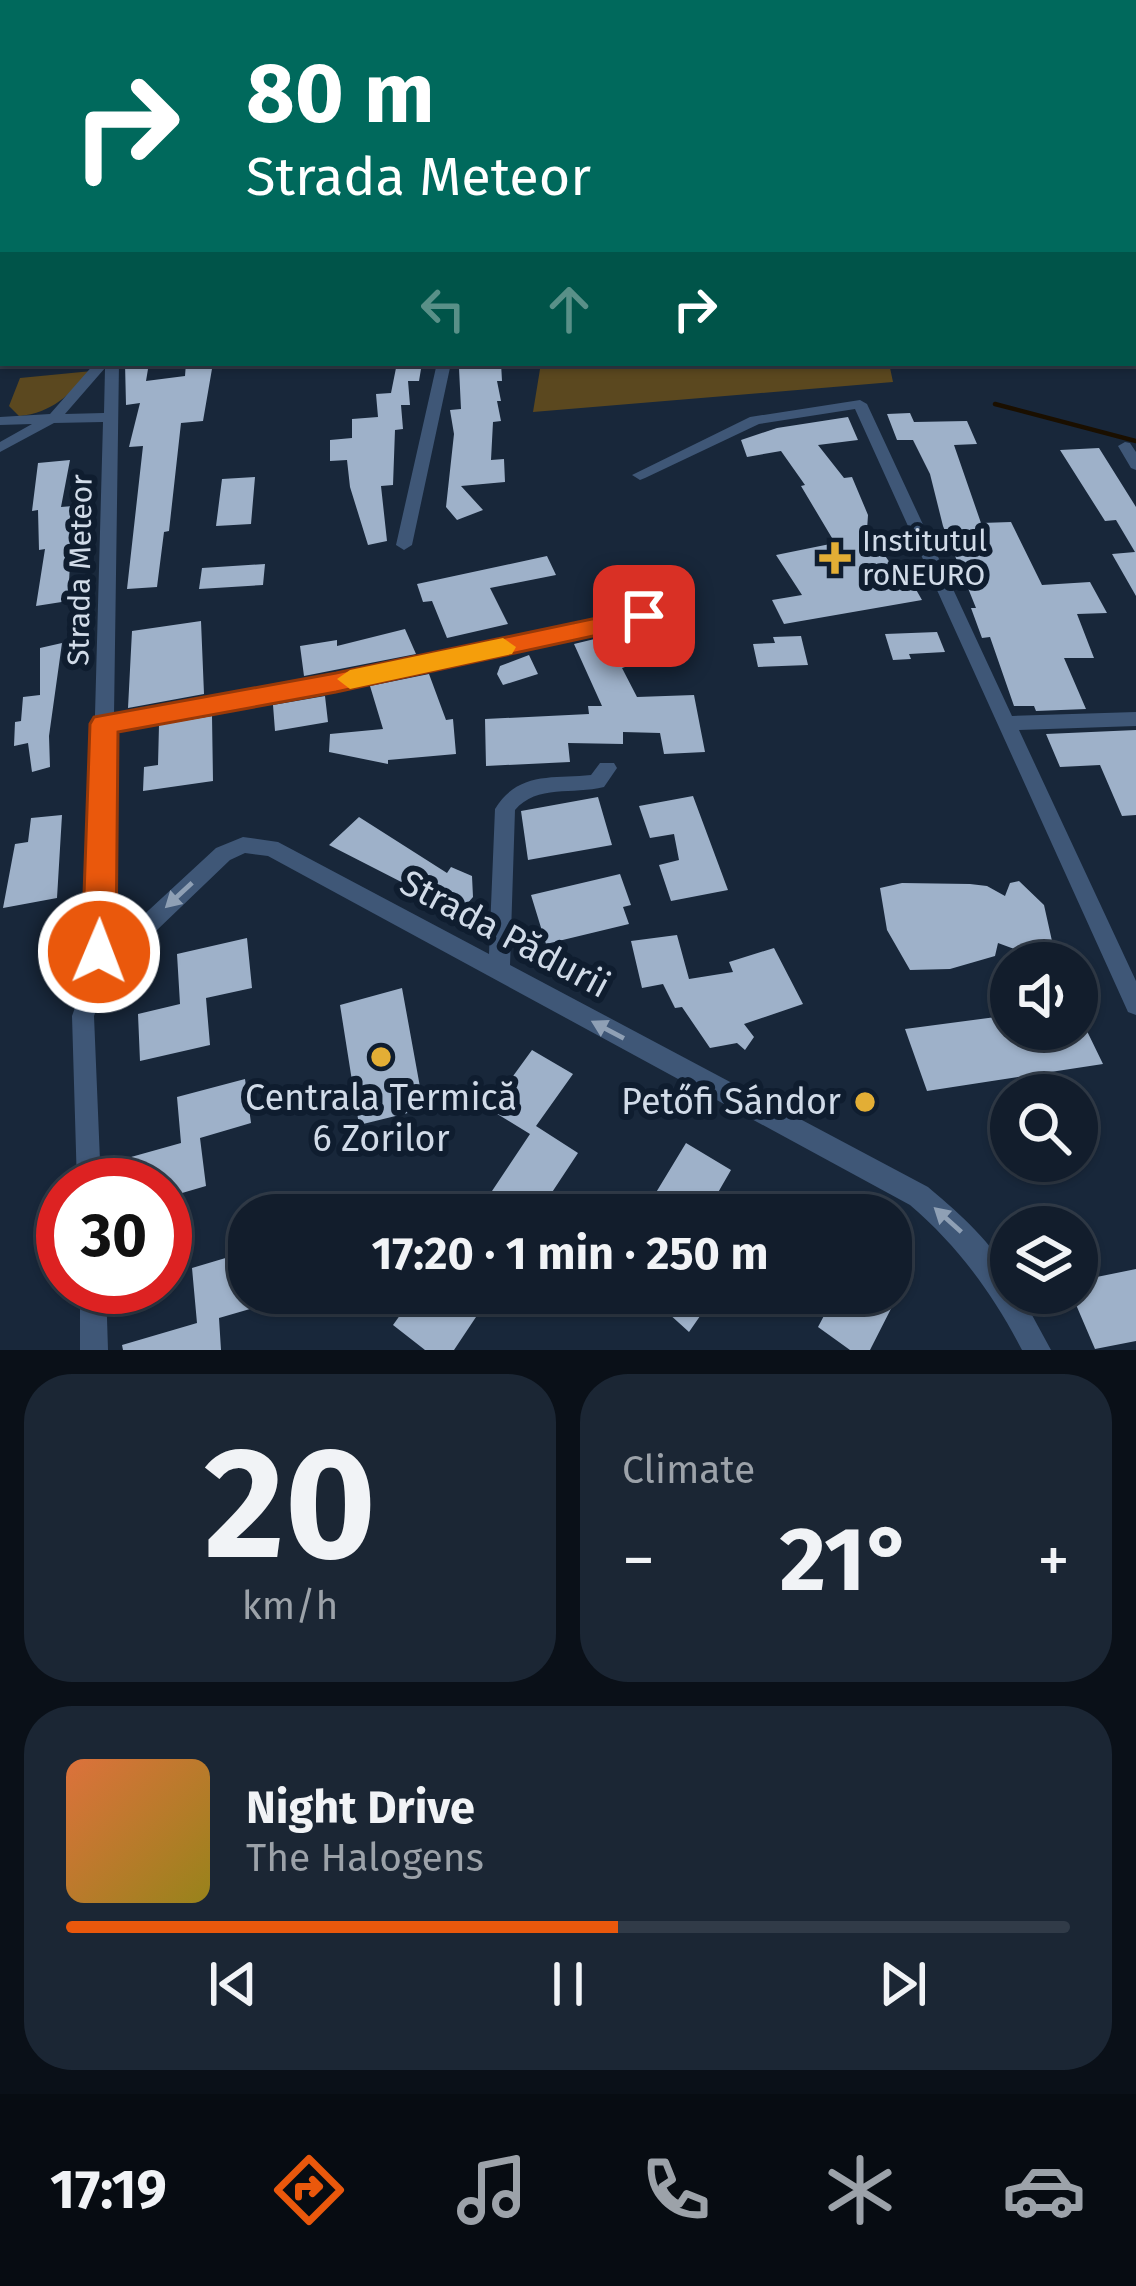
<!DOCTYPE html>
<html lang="en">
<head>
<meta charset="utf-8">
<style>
	:root { --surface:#121d2c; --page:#1b2634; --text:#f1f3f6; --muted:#9ca2a9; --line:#313b48; --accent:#ea580c }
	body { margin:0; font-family:"Fira Sans",sans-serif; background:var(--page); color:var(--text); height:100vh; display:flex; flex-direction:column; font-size:45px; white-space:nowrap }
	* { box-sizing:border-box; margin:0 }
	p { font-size:39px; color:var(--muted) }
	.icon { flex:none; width:66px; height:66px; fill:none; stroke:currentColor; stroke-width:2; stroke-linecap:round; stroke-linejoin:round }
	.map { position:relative; height:1350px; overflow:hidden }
	.details { display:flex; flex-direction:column; gap:24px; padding:24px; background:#0a1018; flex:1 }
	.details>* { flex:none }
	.banner { position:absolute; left:0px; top:0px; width:1137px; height:366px; box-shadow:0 3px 9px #0004,0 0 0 3px var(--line); background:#00695c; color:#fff; overflow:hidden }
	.fabs { position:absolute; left:990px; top:942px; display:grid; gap:24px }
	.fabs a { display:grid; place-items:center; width:108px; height:108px; border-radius:50%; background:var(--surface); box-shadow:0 3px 9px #0004,0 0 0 3px var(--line); font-size:60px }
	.speed { position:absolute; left:36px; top:1158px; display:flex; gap:24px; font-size:60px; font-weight:700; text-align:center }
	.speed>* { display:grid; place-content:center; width:156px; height:156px; border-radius:50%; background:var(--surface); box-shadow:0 3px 9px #0004,0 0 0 3px var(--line); line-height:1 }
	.speed .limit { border:18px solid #d22; background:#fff; color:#111 }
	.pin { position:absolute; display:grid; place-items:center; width:102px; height:102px; color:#fff; margin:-51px; border-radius:24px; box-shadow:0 6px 18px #0006 }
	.me { position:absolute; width:132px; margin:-66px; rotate:1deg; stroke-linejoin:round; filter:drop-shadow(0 0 9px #0008) }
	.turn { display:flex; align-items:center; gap:42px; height:252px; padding:0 48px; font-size:54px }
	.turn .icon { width:156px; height:156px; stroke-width:2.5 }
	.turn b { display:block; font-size:84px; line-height:102px }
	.lanes { display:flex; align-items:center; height:114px; padding:0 48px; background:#0003; justify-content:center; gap:60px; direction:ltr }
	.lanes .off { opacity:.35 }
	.big { font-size:90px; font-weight:700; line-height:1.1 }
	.details .tile { flex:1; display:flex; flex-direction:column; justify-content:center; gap:18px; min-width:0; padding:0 42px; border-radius:48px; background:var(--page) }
	.details .dial { align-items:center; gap:0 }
	.dial b { font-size:156px; line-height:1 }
	.song { display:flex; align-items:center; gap:36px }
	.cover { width:144px; height:144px; border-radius:18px; background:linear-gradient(135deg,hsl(20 70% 55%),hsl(50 70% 35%)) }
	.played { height:12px; border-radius:6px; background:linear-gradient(90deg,var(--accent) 55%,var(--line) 55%) }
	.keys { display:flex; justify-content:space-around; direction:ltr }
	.heat { display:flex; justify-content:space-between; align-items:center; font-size:66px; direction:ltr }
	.details .tiles { flex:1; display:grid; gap:24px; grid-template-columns:1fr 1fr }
	.tile:last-child { grid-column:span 2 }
	.trip { position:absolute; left:228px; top:1194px; width:684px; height:120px; border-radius:48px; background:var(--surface); box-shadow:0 3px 9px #0004,0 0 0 3px var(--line); font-weight:700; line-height:120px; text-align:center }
	.dock { display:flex; height:192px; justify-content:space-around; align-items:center; background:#070c12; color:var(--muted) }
	.dock .icon { width:84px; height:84px }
	.dock .current { color:var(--accent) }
	.dock b { font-size:54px; color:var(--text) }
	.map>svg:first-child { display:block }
	.green { fill:#5b481f }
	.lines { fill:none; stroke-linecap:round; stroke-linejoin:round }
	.stream { stroke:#1a0f00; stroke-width:4.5 }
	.building { fill:#9eb1c9 }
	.street { fill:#3f5777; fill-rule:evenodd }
	.primary { fill:#5487c8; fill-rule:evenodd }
	.oneway { fill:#8fa0b5 }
	.route { fill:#ea580c; stroke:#983908; stroke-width:3 }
	.slow { fill:#f59e0b }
	.poi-dot { fill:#e3ae35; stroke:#0f1d2f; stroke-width:4.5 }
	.labels { text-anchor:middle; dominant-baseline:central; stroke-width:12; stroke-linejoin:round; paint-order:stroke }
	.poi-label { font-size:30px; fill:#d1dbe8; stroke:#0f1d2f; text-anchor:start }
	.street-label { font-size:30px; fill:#d1dbe8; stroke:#0f1d2f }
	.near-street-label { font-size:36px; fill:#d1dbe8; stroke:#0f1d2f }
	.near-poi-label { font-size:36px; fill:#d1dbe8; stroke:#0f1d2f }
</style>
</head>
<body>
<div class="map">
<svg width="1136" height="1350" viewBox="0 0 1136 1350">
	<rect width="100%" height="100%" fill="#18273a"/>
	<!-- green -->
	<path class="green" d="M541 363H889L893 382 533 412Z
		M92 371C69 394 53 413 19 416L9 406 20 378Z"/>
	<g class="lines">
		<!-- stream -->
		<path class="stream" d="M995 404 1136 441"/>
	</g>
	<!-- building -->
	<path class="building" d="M125 363H149L146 381 185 376 186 363H213L203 421 181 423 169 531 164 532 157 587 127 589 143 446 129 447 140 403 126 405Z
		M397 363H422L419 381H408L410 405H401L403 429 395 430 393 485 381 486 387 541 368 545 350 487 347 460 330 461V440L352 438V419L378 417 376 394 391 393Z
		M475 363H501L502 381H497L501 401H497L501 421 493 422 491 460 504 459 505 482 461 486 483 510 457 520 446 507 454 434 450 410 461 409 459 368H476Z
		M910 413 914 422 967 421 977 444 954 445 981 523 1011 522 1042 585 1090 582 1107 613 1077 614 1094 658H1064L1086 709 1036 711 1034 706H1014L990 637 982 638 971 608H976L943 526 930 474 913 440H897L887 414Z
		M848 417 858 440 818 445 844 478 852 477 868 515 867 530 902 580 910 579 922 600 784 624 772 600 802 595 776 555 835 543 801 486 805 485 781 451 747 457 741 440 777 428Z
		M1099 448 1136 507V596L1112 554 1135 552 1116 520 1105 521 1060 450Z
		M70 460 61 507 73 506 68 601 36 606 45 549 39 550 38 510 32 511 38 463Z
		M255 477 251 524 216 526 222 479Z
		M547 556 556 575 490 588 508 624 447 638 432 601 423 602 417 584Z
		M265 564 263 585 199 589 202 568Z
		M201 621 204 694 128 708 132 631Z
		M405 629 416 654 304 676 300 646 337 640V646Z
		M937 632 945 652 909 654 911 659 893 660 885 634Z
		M607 636 611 644 619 642 620 648 673 646V651L622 668 637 697 694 695 705 752 664 754 660 733 623 732V744L568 743 570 762 486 766 485 719 589 714 588 706H602L574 644Z
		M801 636 808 665 758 667 753 644 775 643 773 637Z
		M62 643 49 736 50 767 32 772 28 743 14 746 15 722 21 721 23 697 40 695V648Z
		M529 655 538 674 503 685 497 674 500 666Z
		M429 674 446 720 453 719 456 754 388 760V764L329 752 330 734 383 729 370 686Z
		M325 696 328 722 275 731 273 705Z
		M212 716 213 781 143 791 144 767 158 765 159 725Z
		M1136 730V815L1122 816 1100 765 1060 767 1046 734Z
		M693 796 728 890 671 901 659 865 679 860 674 834 650 838 639 806Z
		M598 797 612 845 528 860 521 811Z
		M62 815 57 898 3 908 15 844 28 842 31 818Z
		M359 817 447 873 451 867 472 876 473 897 460 912 329 845Z
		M620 874 631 905 623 907 629 924 546 944 531 895Z
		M1019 881 1044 905 1054 950 1046 954 1022 944 1017 950 998 943 995 956 950 969 910 970 887 930 880 888 902 883 970 884 987 886 1005 896 1010 883Z
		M677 935 689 979 733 972 729 962 774 948 803 1004 744 1024 754 1037 745 1050 737 1043 710 1048 682 1007 675 1008 663 984 642 988 631 941Z
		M247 938 252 988 206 998 210 1045 140 1061 138 1014 180 1004 177 954Z
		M402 988 424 1109 359 1125 340 1005Z
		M1011 1015V1029H1086L1103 1064 927 1091 905 1029Z
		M532 1050 573 1074 536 1126 578 1153 537 1215H521L490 1194 530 1134 489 1109Z
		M245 1079 251 1123 200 1138 206 1186 165 1198V1185H133L131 1157 181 1143 177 1097Z
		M686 1143 731 1170 705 1215H655L646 1209Z
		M249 1251V1293H287L288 1298 219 1318 221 1350H123L122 1345 197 1323 192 1268Z
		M1136 1269V1341L1095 1349 1071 1293H1077V1281Z
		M416 1293H492L454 1350H425L393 1325Z
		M646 1293H716L689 1332Z
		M836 1293H899L870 1350H850L818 1327Z"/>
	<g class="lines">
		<!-- street -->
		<path class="street" d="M101 0H109V3H101Z
			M268 0H276L274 3H266Z
			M725 0H733L735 3H727Z
			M3 60V66L0 67V61Z
			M1134 212 1136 213V223L1134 222Z
			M3 349V363H7L0 367V350Z
			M95 363H119L114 715 336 675 644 611 653 617 644 623 336 689 114 729 110 946 216 848 243 837 278 842 489 954 495 809C518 771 553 779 591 775L600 763H614L617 768 604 787C573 795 537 784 515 810L510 965 928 1187C955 1210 1011 1256 1011 1293H1020L1051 1350H1022C993 1294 958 1246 910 1205L268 856 245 853 230 860 108 977 94 1016 101 1185H77L72 1016 88 971 103 422 54 423 0 452V442L32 424 0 425V417L50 414ZM105 368 104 413 65 414Z
			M437 363H451L412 545 404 550 396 545Z
			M860 400 867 404 1012 716 1136 712V726L1019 730 1136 981V1015L1128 1012 855 409 759 424 645 478 640 480 632 475 750 417Z
			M1125 442 1130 443 1136 452V470L1131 468 1118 446Z
			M80 1287H106L108 1350H80Z"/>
		<!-- primary -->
		<path class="primary" d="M486 0H524L527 3H489Z
			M527 0H563L566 3H530Z
			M3 9V20L0 21V10Z
			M1134 74H1136V82H1134Z"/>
	</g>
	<!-- one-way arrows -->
	<defs><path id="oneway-solid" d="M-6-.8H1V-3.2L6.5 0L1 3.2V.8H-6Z" transform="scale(3)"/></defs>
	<g class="oneway">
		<use href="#oneway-solid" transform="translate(179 895) rotate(137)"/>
		<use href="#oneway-solid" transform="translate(608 1030) rotate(-152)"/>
		<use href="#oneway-solid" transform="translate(948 1220) rotate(-138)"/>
	</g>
	<!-- route -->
	<path class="route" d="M644 608 657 616 653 623 336 692 118 732 116 952 111 962 99 966 87 962 82 952 90 724 94 717 336 673Z"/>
	<!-- slow -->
	<path class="slow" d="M503 638 516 647 512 654 350 689 337 679 350 670Z"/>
	<!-- markers -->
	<g class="poi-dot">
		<path d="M829 540h12v12h12v12h-12v12h-12v-12h-12v-12h12z"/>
		<circle cx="381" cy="1057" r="12"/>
		<circle cx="865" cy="1102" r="12"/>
	</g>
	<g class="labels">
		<!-- poi labels -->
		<g class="poi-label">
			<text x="862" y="541">Institutul<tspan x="862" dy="34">roNEURO</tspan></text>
		</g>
		<!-- street labels -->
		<g class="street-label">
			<text transform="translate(80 570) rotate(-89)">Strada Meteor</text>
		</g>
		<!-- near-street labels -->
		<g class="near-street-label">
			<text transform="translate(505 934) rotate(28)">Strada Pădurii</text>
		</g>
		<!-- near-poi labels -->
		<g class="near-poi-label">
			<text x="381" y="1098">Centrala Termică<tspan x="381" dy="41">6 Zorilor</tspan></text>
			<text x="841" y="1102" text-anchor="end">Petőfi Sándor</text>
		</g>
	</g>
</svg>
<div class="fabs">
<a><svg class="icon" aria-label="sound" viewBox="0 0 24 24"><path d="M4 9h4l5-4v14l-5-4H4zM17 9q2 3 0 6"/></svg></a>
<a><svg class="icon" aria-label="search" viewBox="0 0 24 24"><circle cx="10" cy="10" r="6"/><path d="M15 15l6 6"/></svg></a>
<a><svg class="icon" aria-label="layers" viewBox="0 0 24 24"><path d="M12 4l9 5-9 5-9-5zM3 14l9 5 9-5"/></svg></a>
</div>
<div class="speed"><div class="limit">30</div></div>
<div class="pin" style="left:644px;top:616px;background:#d93025"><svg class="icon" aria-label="arrive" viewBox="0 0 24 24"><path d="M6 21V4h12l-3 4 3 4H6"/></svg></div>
<svg class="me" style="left:99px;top:952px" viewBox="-20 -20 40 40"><circle r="17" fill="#ea580c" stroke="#fff" stroke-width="3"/><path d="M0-11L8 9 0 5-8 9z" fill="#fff"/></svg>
<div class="trip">17:20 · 1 min · 250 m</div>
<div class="banner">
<div class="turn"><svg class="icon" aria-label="right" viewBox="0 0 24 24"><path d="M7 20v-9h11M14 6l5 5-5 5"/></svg><div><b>80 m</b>Strada Meteor</div></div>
<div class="lanes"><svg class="icon off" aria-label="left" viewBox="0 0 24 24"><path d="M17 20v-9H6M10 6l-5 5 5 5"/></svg><svg class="icon off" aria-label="ahead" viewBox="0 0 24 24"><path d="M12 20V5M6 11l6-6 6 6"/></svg><svg class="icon" aria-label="right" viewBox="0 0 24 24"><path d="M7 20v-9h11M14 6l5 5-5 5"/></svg></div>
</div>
</div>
<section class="details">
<div class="tiles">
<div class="tile dial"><b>20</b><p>km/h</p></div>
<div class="tile"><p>Climate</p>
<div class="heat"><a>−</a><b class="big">21°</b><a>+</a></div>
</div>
<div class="tile">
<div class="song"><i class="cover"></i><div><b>Night Drive</b><p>The Halogens</p></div></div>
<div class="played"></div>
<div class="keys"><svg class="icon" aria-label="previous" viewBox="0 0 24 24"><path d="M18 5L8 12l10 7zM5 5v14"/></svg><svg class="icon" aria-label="pause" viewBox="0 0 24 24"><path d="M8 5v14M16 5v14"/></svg><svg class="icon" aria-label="next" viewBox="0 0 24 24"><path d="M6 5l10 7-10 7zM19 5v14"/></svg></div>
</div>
</div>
</section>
<nav class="dock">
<b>17:19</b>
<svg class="icon current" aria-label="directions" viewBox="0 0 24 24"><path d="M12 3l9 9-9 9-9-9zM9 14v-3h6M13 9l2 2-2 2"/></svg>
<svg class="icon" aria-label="music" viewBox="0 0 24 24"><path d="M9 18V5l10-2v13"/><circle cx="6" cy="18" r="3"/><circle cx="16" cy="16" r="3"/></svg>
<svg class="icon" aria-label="phone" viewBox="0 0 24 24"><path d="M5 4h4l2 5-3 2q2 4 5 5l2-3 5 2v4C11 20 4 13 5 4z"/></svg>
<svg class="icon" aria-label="climate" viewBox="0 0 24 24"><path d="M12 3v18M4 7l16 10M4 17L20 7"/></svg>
<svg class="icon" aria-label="car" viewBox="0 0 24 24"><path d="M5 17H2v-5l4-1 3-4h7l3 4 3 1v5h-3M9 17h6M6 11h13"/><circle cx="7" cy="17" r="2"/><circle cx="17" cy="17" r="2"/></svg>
</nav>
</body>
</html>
